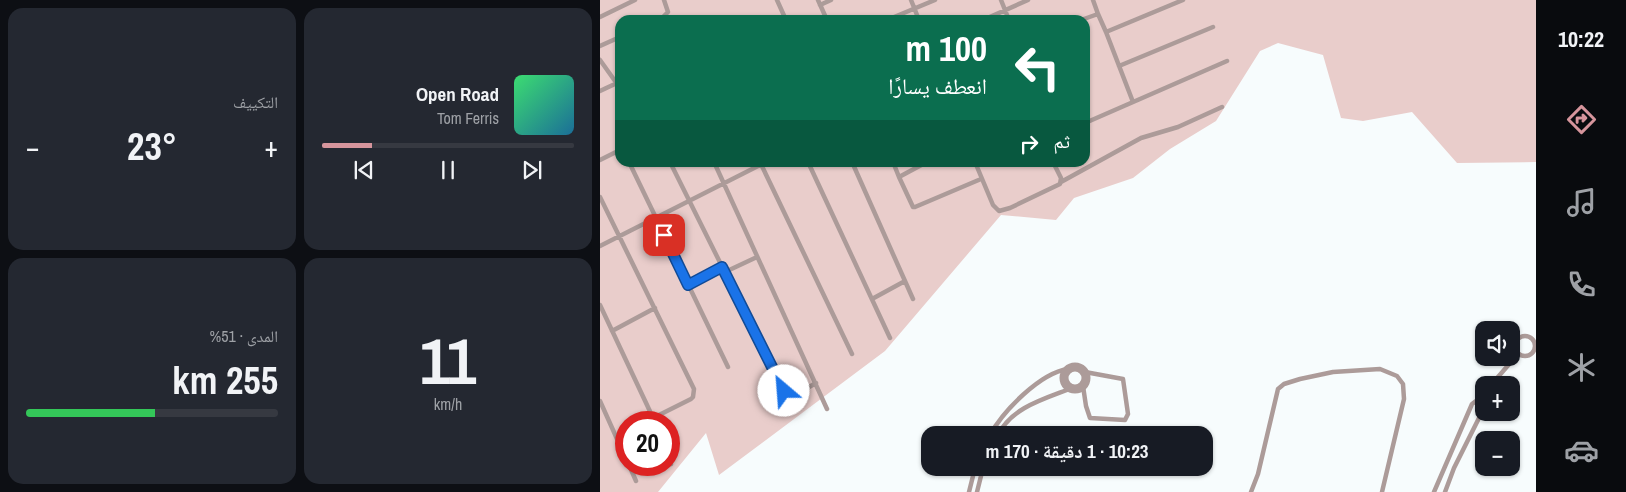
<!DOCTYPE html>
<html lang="ar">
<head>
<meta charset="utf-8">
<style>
	:root { --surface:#171b24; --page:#242831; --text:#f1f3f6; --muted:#9ea1a6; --line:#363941; --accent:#d6959c }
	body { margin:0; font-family:"Archivo Narrow","Noto Naskh Arabic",sans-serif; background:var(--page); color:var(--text); direction:rtl; height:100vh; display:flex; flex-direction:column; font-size:19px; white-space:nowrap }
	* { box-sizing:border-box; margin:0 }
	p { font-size:16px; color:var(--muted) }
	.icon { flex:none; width:28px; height:28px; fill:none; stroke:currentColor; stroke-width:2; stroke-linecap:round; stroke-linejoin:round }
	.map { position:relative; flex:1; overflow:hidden; direction:ltr }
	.sheet { display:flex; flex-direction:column; gap:8px; padding:8px; background:#0d0f14; width:600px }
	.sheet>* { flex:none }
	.top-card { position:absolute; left:15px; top:15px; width:475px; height:152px; border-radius:15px; box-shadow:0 1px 4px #0004; direction:rtl; background:#0b6e4f; color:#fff; overflow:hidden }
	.tools { position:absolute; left:875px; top:321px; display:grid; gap:10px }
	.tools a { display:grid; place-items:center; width:45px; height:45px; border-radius:10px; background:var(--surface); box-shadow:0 1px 4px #0004; font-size:25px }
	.speed { position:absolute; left:15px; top:411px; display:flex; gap:10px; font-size:25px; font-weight:700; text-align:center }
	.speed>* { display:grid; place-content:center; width:65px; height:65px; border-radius:50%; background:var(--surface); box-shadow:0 1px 4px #0004; line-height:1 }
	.speed .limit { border:8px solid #d22; background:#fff; color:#111 }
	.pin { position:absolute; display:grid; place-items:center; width:42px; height:42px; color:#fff; margin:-21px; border-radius:10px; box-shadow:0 2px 8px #0006 }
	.me { position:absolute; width:55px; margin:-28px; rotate:333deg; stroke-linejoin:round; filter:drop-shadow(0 0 4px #0008) }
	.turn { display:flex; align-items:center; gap:18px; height:105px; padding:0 20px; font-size:22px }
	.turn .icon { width:65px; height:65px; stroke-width:2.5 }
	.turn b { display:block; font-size:35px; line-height:42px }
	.then { display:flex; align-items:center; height:48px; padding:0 20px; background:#0003; gap:10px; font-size:19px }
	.big { font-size:38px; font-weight:700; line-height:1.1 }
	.sheet .tile { flex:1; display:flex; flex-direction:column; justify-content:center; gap:8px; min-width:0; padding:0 18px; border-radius:15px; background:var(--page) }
	.sheet .dial { align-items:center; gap:0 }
	.dial b { font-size:65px; line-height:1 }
	.song { display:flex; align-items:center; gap:15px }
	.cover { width:60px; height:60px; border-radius:8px; background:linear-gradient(135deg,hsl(140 70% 55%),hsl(200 70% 35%)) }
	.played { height:5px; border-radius:2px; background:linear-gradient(90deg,var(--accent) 20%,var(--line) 20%) }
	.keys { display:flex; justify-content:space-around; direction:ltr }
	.heat { display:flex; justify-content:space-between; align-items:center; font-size:28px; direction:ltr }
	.charge { height:8px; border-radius:4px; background:linear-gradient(90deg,#34c759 51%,var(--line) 0) }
	.sheet .tiles { flex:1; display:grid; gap:8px; grid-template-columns:repeat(2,1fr) }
	.trip { position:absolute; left:321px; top:426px; width:292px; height:50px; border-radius:15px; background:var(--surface); box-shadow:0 1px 4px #0004; font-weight:700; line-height:50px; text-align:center; direction:rtl }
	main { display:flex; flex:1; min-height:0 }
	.tab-bar { display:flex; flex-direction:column; width:90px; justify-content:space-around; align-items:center; background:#090b0e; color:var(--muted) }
	.tab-bar .icon { width:35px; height:35px }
	.tab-bar .current { color:var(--accent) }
	.tab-bar b { font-size:22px; color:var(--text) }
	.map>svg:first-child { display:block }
	.green { fill:#e9cdcb; fill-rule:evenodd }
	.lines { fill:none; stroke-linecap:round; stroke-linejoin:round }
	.service { stroke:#ac9b99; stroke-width:4.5 }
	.minor { stroke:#ac9b99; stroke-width:9 }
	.route-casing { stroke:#114b97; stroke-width:12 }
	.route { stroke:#1a73e8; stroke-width:9 }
</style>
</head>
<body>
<main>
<nav class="tab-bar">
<b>10:22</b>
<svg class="icon current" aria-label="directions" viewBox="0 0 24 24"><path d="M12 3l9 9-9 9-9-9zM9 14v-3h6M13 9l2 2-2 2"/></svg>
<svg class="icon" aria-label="music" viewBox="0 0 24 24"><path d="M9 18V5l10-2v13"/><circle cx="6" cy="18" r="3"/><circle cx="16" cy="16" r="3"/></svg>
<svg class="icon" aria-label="phone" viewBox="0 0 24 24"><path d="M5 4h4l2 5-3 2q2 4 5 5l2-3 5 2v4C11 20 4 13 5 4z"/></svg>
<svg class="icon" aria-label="climate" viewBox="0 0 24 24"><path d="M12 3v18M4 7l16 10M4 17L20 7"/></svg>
<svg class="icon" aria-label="car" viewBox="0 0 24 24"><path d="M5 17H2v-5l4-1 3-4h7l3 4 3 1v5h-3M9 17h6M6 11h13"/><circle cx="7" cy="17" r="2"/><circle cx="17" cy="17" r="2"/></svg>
</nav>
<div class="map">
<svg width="936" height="492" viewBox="0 0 936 492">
	<rect width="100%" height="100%" fill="#f7fcfd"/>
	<!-- green -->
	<path class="green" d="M0 0H936V162L857 163 812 112 763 121 741 118 723 55 678 43 660 51 616 121 570 149 533 178 474 198 456 220 401 215 285 351 119 475 106 433 58 492H0ZM20 20H485V162H20ZM26 422H69V465H26Z"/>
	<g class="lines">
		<!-- service -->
		<path class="service" d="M177 0 186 20
			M218 0 227 20
			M311 0 319 20
			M401 0 409 20
			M220 5 231 0
			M498 14 506 32 583 0
			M0 17 35 0
			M56 20 63 17 68 12 64 0
			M287 20 335 0
			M383 20 428 0
			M481 20 498 14 493 0
			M506 32 533 102
			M0 46 20 37
			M0 60 20 88
			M519 66 613 27
			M0 91 17 83
			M485 123 627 61
			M0 160 20 150
			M29 162 128 367
			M70 162 184 391 189 397H192L216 383
			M114 162 227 409
			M160 162 252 354
			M208 162 290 338
			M252 162 313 299
			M293 162 299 177 327 162
			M375 162 393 205 399 211 410 208 460 184 461 178 453 162
			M299 177 313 207H315L381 179
			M461 182 541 138 578 127 622 107
			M0 197 94 389 93 397 91 399 53 418
			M0 246 166 162
			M125 272 157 257
			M88 285 122 267
			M272 299 305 281
			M0 305 55 422
			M12 331 55 308
			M915 346a10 10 0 1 1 20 0a10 10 0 1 1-20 0Z
			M891 385 918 354
			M483 386 486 406 490 418 525 420 528 414 523 379 485 372
			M0 401 26 459
			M390 435C403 411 440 373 468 369
			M398 435C412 407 444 399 472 388
			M69 457 71 464
			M29 465 36 481
			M369 492 375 468
			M377 492 383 468
			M651 492 658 474 678 389 684 384 700 379 733 372 780 369 797 376 803 384 804 399 782 492
			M834 492 872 404 884 395
			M845 492 854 468 883 410 884 404"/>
		<!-- minor -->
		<path class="minor" d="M464 378a11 11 0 1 1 22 0a11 11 0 1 1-22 0Z"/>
	</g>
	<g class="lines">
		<defs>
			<path id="route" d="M64 235 88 285 122 267 184 391"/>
		</defs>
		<!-- route casing -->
		<use href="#route" class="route-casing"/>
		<!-- route -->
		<use href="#route" class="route"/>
	</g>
</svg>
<div class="tools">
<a><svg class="icon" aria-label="sound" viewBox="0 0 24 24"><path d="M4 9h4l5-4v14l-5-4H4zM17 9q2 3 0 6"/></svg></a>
<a>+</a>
<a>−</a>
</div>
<div class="speed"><div class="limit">20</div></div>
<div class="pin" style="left:64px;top:235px;background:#d93025"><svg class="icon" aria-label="arrive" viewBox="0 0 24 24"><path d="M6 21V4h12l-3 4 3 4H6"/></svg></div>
<svg class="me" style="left:184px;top:391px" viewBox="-20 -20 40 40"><circle r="19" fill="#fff"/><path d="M0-13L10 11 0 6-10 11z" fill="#1a73e8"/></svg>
<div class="trip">10:23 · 1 دقيقة · 170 m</div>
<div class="top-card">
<div class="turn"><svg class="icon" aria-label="left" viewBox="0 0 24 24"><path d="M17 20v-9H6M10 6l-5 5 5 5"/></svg><div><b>100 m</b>انعطف يسارًا</div></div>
<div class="then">ثم<svg class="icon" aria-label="right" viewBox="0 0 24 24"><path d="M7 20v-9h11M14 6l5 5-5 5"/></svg></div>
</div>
</div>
<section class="sheet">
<div class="tiles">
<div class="tile">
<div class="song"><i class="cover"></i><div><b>Open Road</b><p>Tom Ferris</p></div></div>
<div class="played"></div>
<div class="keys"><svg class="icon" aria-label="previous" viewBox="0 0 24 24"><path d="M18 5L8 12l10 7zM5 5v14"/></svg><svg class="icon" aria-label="pause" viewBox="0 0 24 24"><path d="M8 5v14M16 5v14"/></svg><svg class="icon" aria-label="next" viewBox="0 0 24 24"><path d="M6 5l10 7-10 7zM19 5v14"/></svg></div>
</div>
<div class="tile"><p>التكييف</p>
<div class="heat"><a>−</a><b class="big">23°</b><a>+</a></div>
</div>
<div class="tile dial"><b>11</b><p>km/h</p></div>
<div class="tile"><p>المدى · 51%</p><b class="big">255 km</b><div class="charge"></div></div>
</div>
</section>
</main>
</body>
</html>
